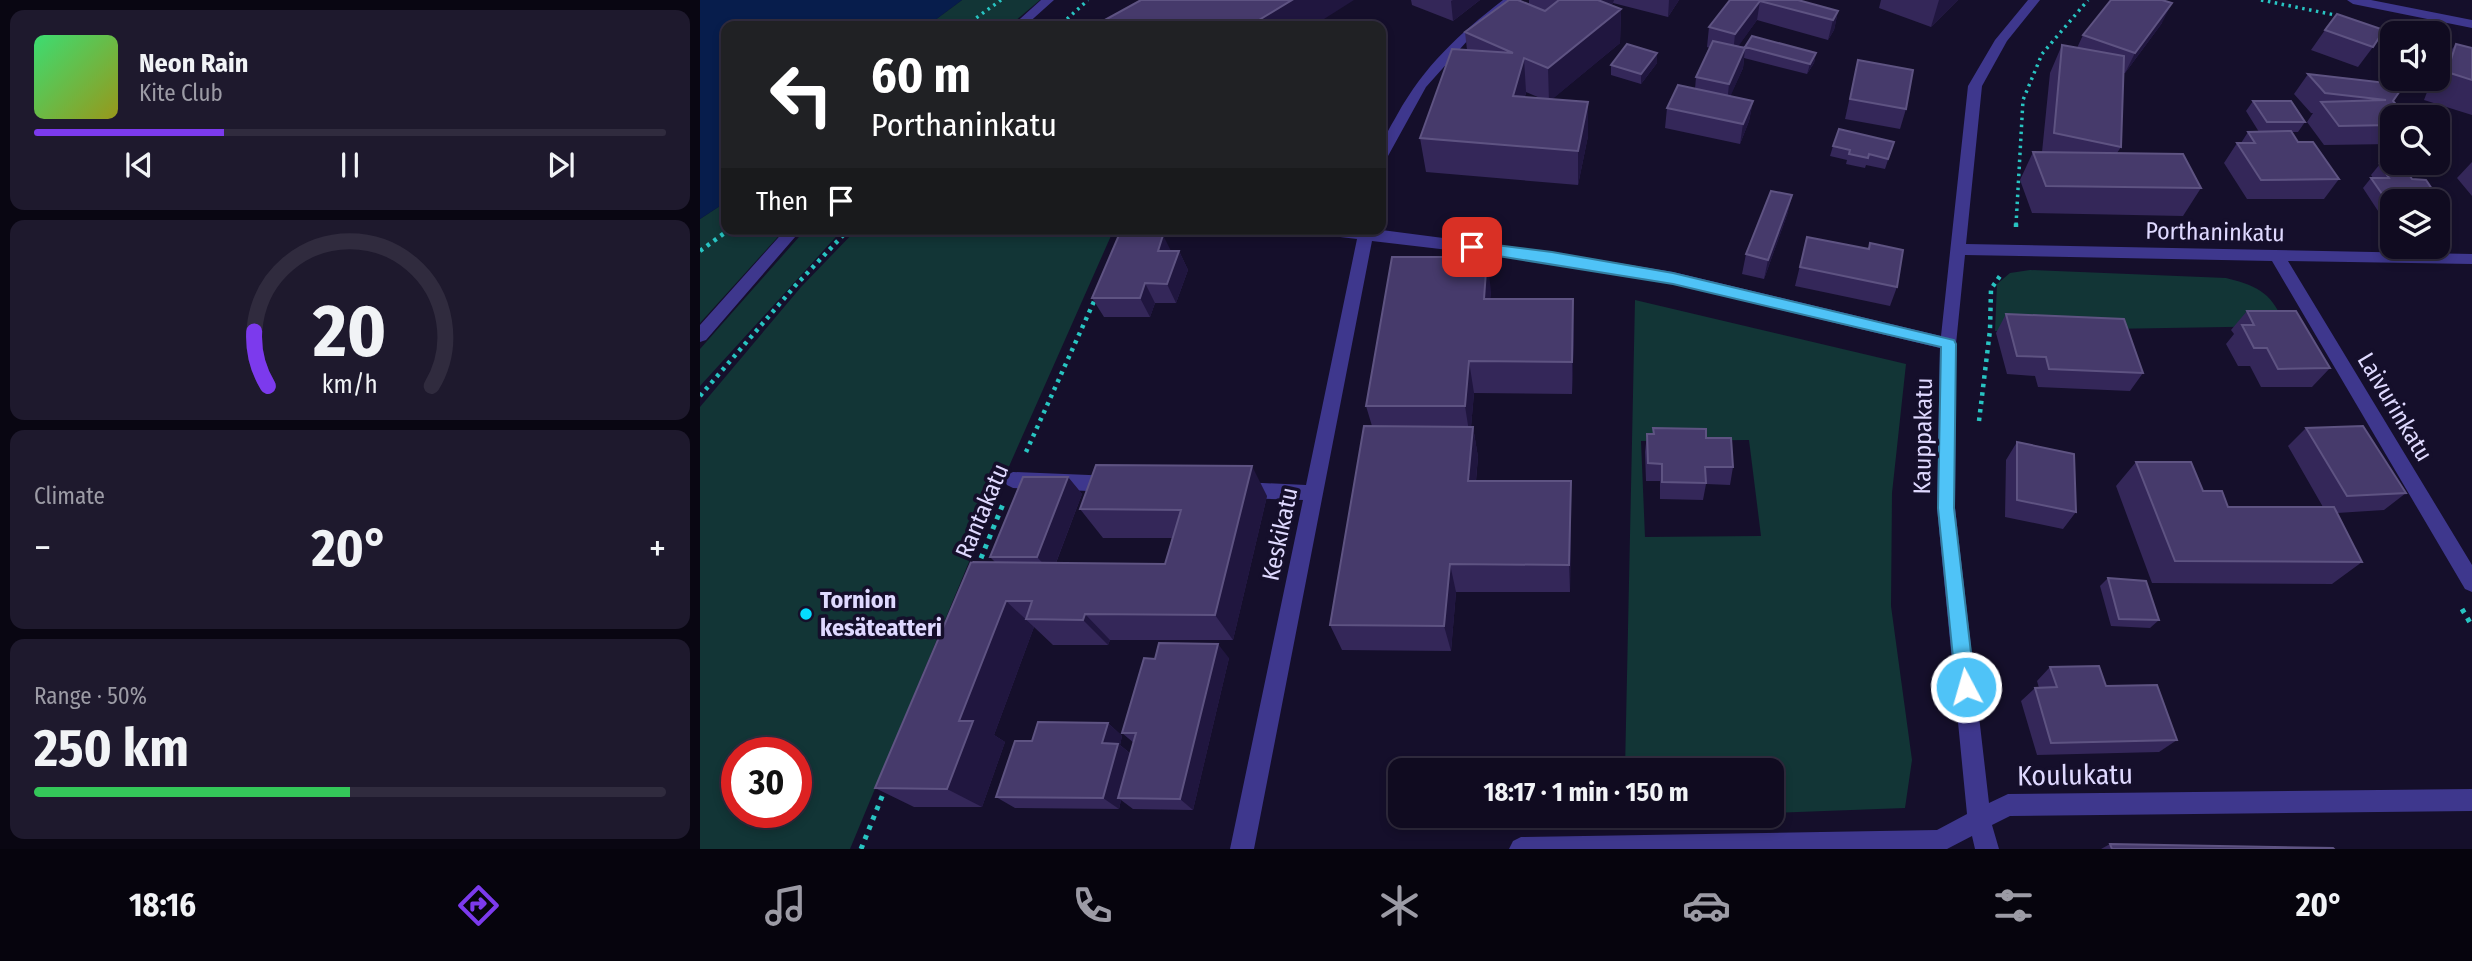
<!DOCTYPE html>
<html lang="en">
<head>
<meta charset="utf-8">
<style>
	:root { --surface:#100b20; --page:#1e192d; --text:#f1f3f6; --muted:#9c9ba5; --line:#302b3e; --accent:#7c3aed }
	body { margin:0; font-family:"Fira Sans Condensed",sans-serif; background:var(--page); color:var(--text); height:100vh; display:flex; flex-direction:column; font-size:26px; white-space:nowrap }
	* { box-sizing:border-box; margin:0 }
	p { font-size:23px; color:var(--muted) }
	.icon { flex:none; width:38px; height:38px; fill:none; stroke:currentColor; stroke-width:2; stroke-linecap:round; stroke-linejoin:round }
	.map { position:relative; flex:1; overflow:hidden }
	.sheet { display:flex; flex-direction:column; gap:10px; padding:10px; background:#090612; width:700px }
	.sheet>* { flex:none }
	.guide { position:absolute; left:21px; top:21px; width:665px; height:214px; border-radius:14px; box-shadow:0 4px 10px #0003,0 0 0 2px var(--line); background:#202124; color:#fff; overflow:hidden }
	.fabs { position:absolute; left:1680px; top:21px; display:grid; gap:14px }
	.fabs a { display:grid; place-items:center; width:70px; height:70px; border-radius:14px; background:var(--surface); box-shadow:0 4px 10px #0003,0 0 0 2px var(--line); font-size:35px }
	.speed { position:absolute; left:21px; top:737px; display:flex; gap:14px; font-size:35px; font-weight:700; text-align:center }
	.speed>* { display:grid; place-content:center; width:91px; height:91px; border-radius:50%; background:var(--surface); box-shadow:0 4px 10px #0003,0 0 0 2px var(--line); line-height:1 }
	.speed .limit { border:10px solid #d22; background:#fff; color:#111 }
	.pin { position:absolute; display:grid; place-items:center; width:60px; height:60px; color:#fff; margin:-30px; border-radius:14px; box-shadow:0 4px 10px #0006 }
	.me { position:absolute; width:77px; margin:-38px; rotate:354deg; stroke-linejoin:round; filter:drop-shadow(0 0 5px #0008) }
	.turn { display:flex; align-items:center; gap:24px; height:147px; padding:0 35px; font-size:32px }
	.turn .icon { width:91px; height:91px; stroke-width:2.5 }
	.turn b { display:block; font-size:49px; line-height:60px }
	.then { display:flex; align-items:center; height:66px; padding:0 35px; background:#0003; gap:14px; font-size:26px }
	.big { font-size:52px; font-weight:700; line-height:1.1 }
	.sheet .tile { flex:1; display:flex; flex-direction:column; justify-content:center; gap:10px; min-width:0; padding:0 24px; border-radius:14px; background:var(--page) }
	.sheet .dial { align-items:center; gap:0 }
	.dial svg { height:182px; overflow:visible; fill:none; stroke:var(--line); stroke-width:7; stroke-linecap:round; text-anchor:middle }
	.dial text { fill:var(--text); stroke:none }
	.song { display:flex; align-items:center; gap:21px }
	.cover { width:84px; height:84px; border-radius:10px; background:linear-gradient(135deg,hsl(140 70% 55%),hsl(60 70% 35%)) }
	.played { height:7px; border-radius:4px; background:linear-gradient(90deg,var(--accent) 30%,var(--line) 30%) }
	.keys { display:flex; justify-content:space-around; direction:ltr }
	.heat { display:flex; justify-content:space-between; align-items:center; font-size:38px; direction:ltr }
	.charge { height:10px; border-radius:5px; background:linear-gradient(90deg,#34c759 50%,var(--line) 0) }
	.trip { position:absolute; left:688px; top:758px; width:396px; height:70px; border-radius:14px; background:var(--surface); box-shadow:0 4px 10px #0003,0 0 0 2px var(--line); font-weight:700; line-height:70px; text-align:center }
	.tab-bar { display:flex; height:112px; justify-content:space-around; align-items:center; background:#06040d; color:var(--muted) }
	.tab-bar .icon { width:49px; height:49px }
	.tab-bar .selected { color:var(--accent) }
	.tab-bar b { font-size:32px; color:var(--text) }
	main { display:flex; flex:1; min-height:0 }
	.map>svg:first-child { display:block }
	.green { fill:#123536; fill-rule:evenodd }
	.water { fill:#071d4c }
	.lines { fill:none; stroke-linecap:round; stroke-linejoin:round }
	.path-far2 { stroke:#28c4c2; stroke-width:3.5; stroke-dasharray:2.5 4.5; stroke-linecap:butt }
	.path-far1 { stroke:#28c4c2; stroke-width:4.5; stroke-dasharray:3.5 5; stroke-linecap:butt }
	.path { stroke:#28c4c2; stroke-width:5; stroke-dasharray:4.5 6; stroke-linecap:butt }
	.minor { fill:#3e378d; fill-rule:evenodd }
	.wall { fill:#342759; fill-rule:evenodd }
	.shaded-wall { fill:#20163f }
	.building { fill:#463a6b; stroke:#5e5382; stroke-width:2 }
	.route { fill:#4fc3f7; stroke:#337fa1; stroke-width:2 }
	.poi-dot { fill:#05dbff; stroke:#150f2b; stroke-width:2.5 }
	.labels { text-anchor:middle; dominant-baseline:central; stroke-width:7; stroke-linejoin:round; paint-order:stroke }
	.street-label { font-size:24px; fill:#dfd9ff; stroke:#150f2b }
	.poi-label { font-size:24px; font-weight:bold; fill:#dfd9ff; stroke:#150f2b; text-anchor:start }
	.near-street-label { font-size:28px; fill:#dfd9ff; stroke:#150f2b }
</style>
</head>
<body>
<main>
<section class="sheet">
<div class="tile">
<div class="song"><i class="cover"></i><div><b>Neon Rain</b><p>Kite Club</p></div></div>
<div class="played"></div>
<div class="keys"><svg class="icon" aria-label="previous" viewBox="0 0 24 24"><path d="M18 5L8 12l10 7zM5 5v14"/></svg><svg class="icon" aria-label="pause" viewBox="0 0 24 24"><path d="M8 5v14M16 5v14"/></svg><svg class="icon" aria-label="next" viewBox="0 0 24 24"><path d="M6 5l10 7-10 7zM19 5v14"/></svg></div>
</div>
<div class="tile dial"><svg viewBox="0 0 100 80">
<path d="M14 69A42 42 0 1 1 86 69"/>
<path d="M14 69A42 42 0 0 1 8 45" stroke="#7c3aed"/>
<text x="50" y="56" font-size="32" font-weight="700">20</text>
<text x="50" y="72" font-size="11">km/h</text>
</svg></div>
<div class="tile"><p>Climate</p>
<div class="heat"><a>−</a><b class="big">20°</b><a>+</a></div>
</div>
<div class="tile"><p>Range · 50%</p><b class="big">250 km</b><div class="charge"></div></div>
</section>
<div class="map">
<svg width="1772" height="849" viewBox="0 0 1772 849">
	<rect width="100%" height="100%" fill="#150f2b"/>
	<!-- green -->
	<path class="green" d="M262 0H340L309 26H227Z
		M26 202V229H85L0 323V219Z
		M106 229H143L0 386V349Z
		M157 229H414L303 480 150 849H0V407L101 287ZM37 752H96V812H37Z
		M1330 270 1526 278C1562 287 1571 294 1586 326L1295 331 1297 284 1310 273Z
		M935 300 1206 364 1192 493 1191 606 1212 760 1205 808 1071 813V770H925ZM1049 440 1061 536 945 537 941 441Z"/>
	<!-- water -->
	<path class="water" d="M0 0H262L227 26H26V202L0 219Z"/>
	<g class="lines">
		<!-- path-far2 -->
		<path class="path-far2" d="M1561 0 1635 15
			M367 19 388 0
			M265 26 301 0
			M1316 225 1323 100 1342 54 1388 0"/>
		<!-- path-far1 -->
		<path class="path-far1" d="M1316 227V223
			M0 251 30 229
			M0 396 95 286 149 229
			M1279 421 1290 330 1291 289 1300 276
			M326 452 396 297"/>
		<!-- path -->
		<path class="path" d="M277 568 303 504
			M1762 609 1772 626
			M161 849 185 789"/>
		<!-- minor -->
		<path class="minor" d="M341 0H354L325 26H312Z
			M803 0H816L768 40 726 87 688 156 681 160C681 140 687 133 697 115 725 65 758 35 803 0Z
			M1328 0H1340L1307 41 1282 86 1266 244 1772 254V264L1588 261 1772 565V592L1765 589 1572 261 1265 255 1256 344 1255 508 1289 803 1308 794 1772 789V811L1310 816 1292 825 1299 849H1275L1272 836 1247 849H809L813 841 821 837 1237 830 1267 814 1237 508 1240 348 973 284 851 262 672 241 554 849H530L603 500 542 498 536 496 533 490 536 484 542 482 606 485 657 239 615 234 608 229H674L851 252 973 272 1241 336 1268 86 1295 40Z
			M1647 0H1671L1772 20V28L1653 4Z
			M86 229H102L6 340 0 342V325Z
			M313 472 413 476 419 479 422 484 419 489 413 492 313 488 307 485 304 480 307 475Z"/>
	</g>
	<!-- wall -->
	<path class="wall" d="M711 0H780L753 21 712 5Z
		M829 0H979L968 17 913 3 911 5 921 9 920 43 852 99 888 102V136L878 185 726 172 720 138 767 50 765 32 829 5ZM826 92 840 98 825 97Z
		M1030 0H1098L1138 11 1134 30 1128 40 1057 20 1038 46 1116 53 1114 63 1107 74 1044 58 1043 68 1030 96 1053 101 1049 121 1040 144 965 128 967 108 995 89 996 77 1010 48 1007 47 1009 27Z
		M1181 0H1258L1231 27 1179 8Z
		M1462 23 1425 73H1423L1421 147 1417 153 1501 188 1483 216 1332 213 1320 180 1333 152H1342L1350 73 1362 45 1377 48 1383 35Z
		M1625 30 1673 47 1658 67 1611 50Z
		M1756 44 1772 48V115L1724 100 1732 79H1738V67Z
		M1158 60 1206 109 1200 129 1145 119Z
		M957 63 941 84 911 75V65Z
		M1608 74 1693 101 1692 144 1624 145 1607 122 1613 113H1611L1594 94Z
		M1553 101 1605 122 1598 132H1591L1598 142 1639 179 1624 199H1547L1524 163 1537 143H1541L1548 132H1559L1546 111Z
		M1194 142 1185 169 1166 165 1165 168 1146 164 1147 160 1130 156 1133 146Z
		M1772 162V196L1757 178Z
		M1680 164 1703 165 1712 179 1726 180 1744 207 1738 213V201H1692V215L1680 214 1663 188 1671 178H1673L1671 175Z
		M1092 195 1087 215 1064 279 1042 274 1046 254Z
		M1107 237 1197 287 1190 306 1095 286Z
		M471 251H479L488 270 476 303H455L450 317H404L392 298Z
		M791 291 790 299 874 332 872 394 774 393 771 427H773L778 457 776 481H871V511L870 592H756L751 651 642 650 630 625 672 426 666 406Z
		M1547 311 1630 368 1612 387H1561L1550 366H1538L1526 344 1534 334 1531 330Z
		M1306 314 1443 373 1430 391 1338 387 1335 376 1307 374 1296 333Z
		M953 428 1006 438 1033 467 1030 485 1006 484 1003 500 960 499V481H946L945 452 947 434H953Z
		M1606 428 1706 493 1684 510 1637 513 1662 562 1632 584 1452 583 1416 486 1436 462 1503 491 1528 507H1623L1588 446Z
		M1317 442 1376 512 1363 529 1305 517 1306 460Z
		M368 477 382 494 356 563 465 564 472 538H403L380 509 567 496 533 640H410L408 645H353L334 627 294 735 305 742 282 807H214L175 788 295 562 290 557Z
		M1408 578 1459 620 1450 628 1411 626 1400 586Z
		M529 658 493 810 433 809 421 800 419 809 315 808 296 797 332 741 408 723 422 736 420 745 431 754 434 743 422 733 455 659Z
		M1350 667 1406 686 1477 740 1459 752 1337 755 1321 701 1335 688H1339L1337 681Z
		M1410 844 1634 849H1401Z"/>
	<!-- shaded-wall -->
	<path class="shaded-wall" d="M592 0H654L613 26H549Z
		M753 0H780L753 21 751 1Z
		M887 0H914L913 3 902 12 921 9 920 43 849 102 848 68Z
		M969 0H979L968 17Z
		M1239 0H1258L1231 27Z
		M1060 1 1057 20 1033 54 1035 34Z
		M1472 3 1462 23 1425 73 1435 53Z
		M1138 11 1134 30 1128 40 1133 20Z
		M1045 48 1043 68 1027 104 1029 84Z
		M957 53V63L941 84V74Z
		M1116 53 1114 63 1107 74 1110 64Z
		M824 58 826 92 816 130 813 96Z
		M1053 101 1049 121 1040 144 1043 124Z
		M888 102V136L878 185V151Z
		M1092 195 1087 215 1064 279 1068 260Z
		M463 235 473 255 458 251Z
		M479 251 488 270 476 303 467 284Z
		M787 257 791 291 788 331 784 299Z
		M445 283 455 303 450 317 440 298Z
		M873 299 874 332 872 394V362Z
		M769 361 774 393 770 438 765 406Z
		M773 427 778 457 773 510 768 481Z
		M552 466 567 496 533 640 515 615Z
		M368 477 382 494 352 573 337 557Z
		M871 481V511L870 592 869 565Z
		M750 564 756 592 751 651 744 626Z
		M306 601 334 627 294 735 305 742 282 807 247 789 259 721Z
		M385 614 410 640 408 645 383 620Z
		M518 644 529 658 493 810 480 799Z
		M408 723 422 736 420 745 433 756 418 798 421 800 419 809 403 798 402 743Z"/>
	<!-- building -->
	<path class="building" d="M441 0H592L549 26H394Z
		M809 0H818L845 11 859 0H898L921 9 848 68 824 58 813 96 888 102 878 151 720 138 752 49 813 53 765 32Z
		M1030 0H1098L1138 11 1133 20 1060 1 1035 34 1009 27Z
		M1411 0H1462L1472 3 1435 53 1383 35Z
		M1637 14 1684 30 1673 47 1625 30Z
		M1052 36 1116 53 1110 64 1045 47Z
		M1013 41 1045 48 1029 84 996 77Z
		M927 44 957 53 941 74 911 65Z
		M1756 44 1772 48V80L1747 72Z
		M1362 45 1424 56 1421 147 1354 133Z
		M1158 60 1213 70 1206 109 1150 99Z
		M1608 74 1704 85 1693 101 1707 117H1692V125L1639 126 1621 102 1686 100 1625 93Z
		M978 85 1053 101 1043 124 967 108Z
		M1553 101H1591L1605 122H1567Z
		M1139 129 1194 142 1188 159 1169 154 1168 158 1149 154 1150 150 1133 146Z
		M1591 131 1598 142H1613L1639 179 1561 180 1537 143H1555L1548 132Z
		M1333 152 1483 154 1501 188 1346 186Z
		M1680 164 1703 165 1712 179 1726 180 1744 207 1738 206V201H1692V204H1689L1671 178H1689Z
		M1071 191 1092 195 1068 260 1046 254Z
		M419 235H463L458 251H479L467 284 445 283 440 298H392Z
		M1107 237 1169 249 1170 243 1203 250 1197 287 1100 267Z
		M692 257H787L784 299H873L872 362 769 361 765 406H666Z
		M1547 311H1596L1630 368 1578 369 1567 348H1554L1542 325H1554Z
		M1306 314 1424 319 1443 373 1349 369 1346 357 1317 356Z
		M664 426 773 427 768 481H871L869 565 750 564 744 626 630 625Z
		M1663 426 1706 493 1647 496 1606 428Z
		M953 428 1006 429V438H1031L1033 467H1005L1006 483 962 482V464L948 463 947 434H954Z
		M1317 442 1374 454 1376 512 1317 500Z
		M1436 462H1491L1503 491H1522L1528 507H1634L1662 562 1475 561Z
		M396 465 552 466 515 615 385 614 383 620 326 619 332 601H306L259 721H273L247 789 175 788 271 562 465 564 481 510 380 509Z
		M323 477H368L337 557H290Z
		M1408 578 1446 581 1459 620 1419 619Z
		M459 643 518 644 480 799 418 798 436 733H422L444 658 455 659Z
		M1399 666 1406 686 1457 685 1477 740 1351 743 1335 688 1357 687 1350 667Z
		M338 722 408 723 402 743 418 744 403 798 296 797 315 741H332Z
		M1410 844 1633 848 1634 849H1412Z"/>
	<!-- route -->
	<path class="route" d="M772 242 852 252 973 273 1254 340 1256 344 1254 508 1275 687 1273 693 1266 696 1259 693 1256 687 1238 508 1241 347 973 284 767 251 765 247Z"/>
	<!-- markers -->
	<circle class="poi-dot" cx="106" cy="614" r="7"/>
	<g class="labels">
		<!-- street labels -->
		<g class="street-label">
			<text transform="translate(1515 232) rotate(1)">Porthaninkatu</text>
			<text transform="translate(1695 407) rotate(59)">Laivurinkatu</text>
			<text transform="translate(1223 436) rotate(-89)">Kauppakatu</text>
			<text transform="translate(282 511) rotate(-67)">Rantakatu</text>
			<text transform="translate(580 534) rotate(-78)">Keskikatu</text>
		</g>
		<!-- poi labels -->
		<g class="poi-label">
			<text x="120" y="600">Tornion<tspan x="120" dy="28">kesäteatteri</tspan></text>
		</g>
		<!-- near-street labels -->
		<g class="near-street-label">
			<text transform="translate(1375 775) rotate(-1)">Koulukatu</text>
		</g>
	</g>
</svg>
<div class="fabs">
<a><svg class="icon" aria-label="sound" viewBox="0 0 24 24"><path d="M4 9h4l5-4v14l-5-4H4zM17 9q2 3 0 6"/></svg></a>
<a><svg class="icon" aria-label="search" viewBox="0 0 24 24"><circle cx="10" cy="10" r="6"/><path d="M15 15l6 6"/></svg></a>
<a><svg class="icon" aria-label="layers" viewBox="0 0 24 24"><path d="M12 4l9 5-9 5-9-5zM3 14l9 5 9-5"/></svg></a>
</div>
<div class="speed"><div class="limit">30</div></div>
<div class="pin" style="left:772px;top:247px;background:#d93025"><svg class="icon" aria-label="arrive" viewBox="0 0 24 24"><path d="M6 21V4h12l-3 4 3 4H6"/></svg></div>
<svg class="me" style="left:1266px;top:687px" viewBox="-20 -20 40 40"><circle r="17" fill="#4fc3f7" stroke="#fff" stroke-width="3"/><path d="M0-11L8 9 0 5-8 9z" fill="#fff"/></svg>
<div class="trip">18:17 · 1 min · 150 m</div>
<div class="guide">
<div class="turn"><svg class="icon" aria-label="left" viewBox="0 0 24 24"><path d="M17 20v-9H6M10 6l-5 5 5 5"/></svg><div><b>60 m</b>Porthaninkatu</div></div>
<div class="then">Then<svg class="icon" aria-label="arrive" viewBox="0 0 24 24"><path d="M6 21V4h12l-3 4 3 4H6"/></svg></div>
</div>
</div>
</main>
<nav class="tab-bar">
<b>18:16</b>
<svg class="icon selected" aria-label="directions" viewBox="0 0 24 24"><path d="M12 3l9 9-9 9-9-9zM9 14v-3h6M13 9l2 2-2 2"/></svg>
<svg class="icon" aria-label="music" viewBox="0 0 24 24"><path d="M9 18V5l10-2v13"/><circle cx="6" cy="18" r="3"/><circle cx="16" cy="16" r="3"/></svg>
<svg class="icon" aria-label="phone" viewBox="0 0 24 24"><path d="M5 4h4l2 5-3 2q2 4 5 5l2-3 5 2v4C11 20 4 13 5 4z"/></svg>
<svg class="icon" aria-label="climate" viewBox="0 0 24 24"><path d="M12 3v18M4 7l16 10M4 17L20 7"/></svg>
<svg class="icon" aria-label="car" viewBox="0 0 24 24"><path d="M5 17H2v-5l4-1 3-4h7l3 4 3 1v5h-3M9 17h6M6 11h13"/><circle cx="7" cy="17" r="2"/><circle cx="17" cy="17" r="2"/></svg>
<svg class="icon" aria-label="filters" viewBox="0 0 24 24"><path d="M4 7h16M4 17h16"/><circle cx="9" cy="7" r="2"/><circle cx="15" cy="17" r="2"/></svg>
<b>20°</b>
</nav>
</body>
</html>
